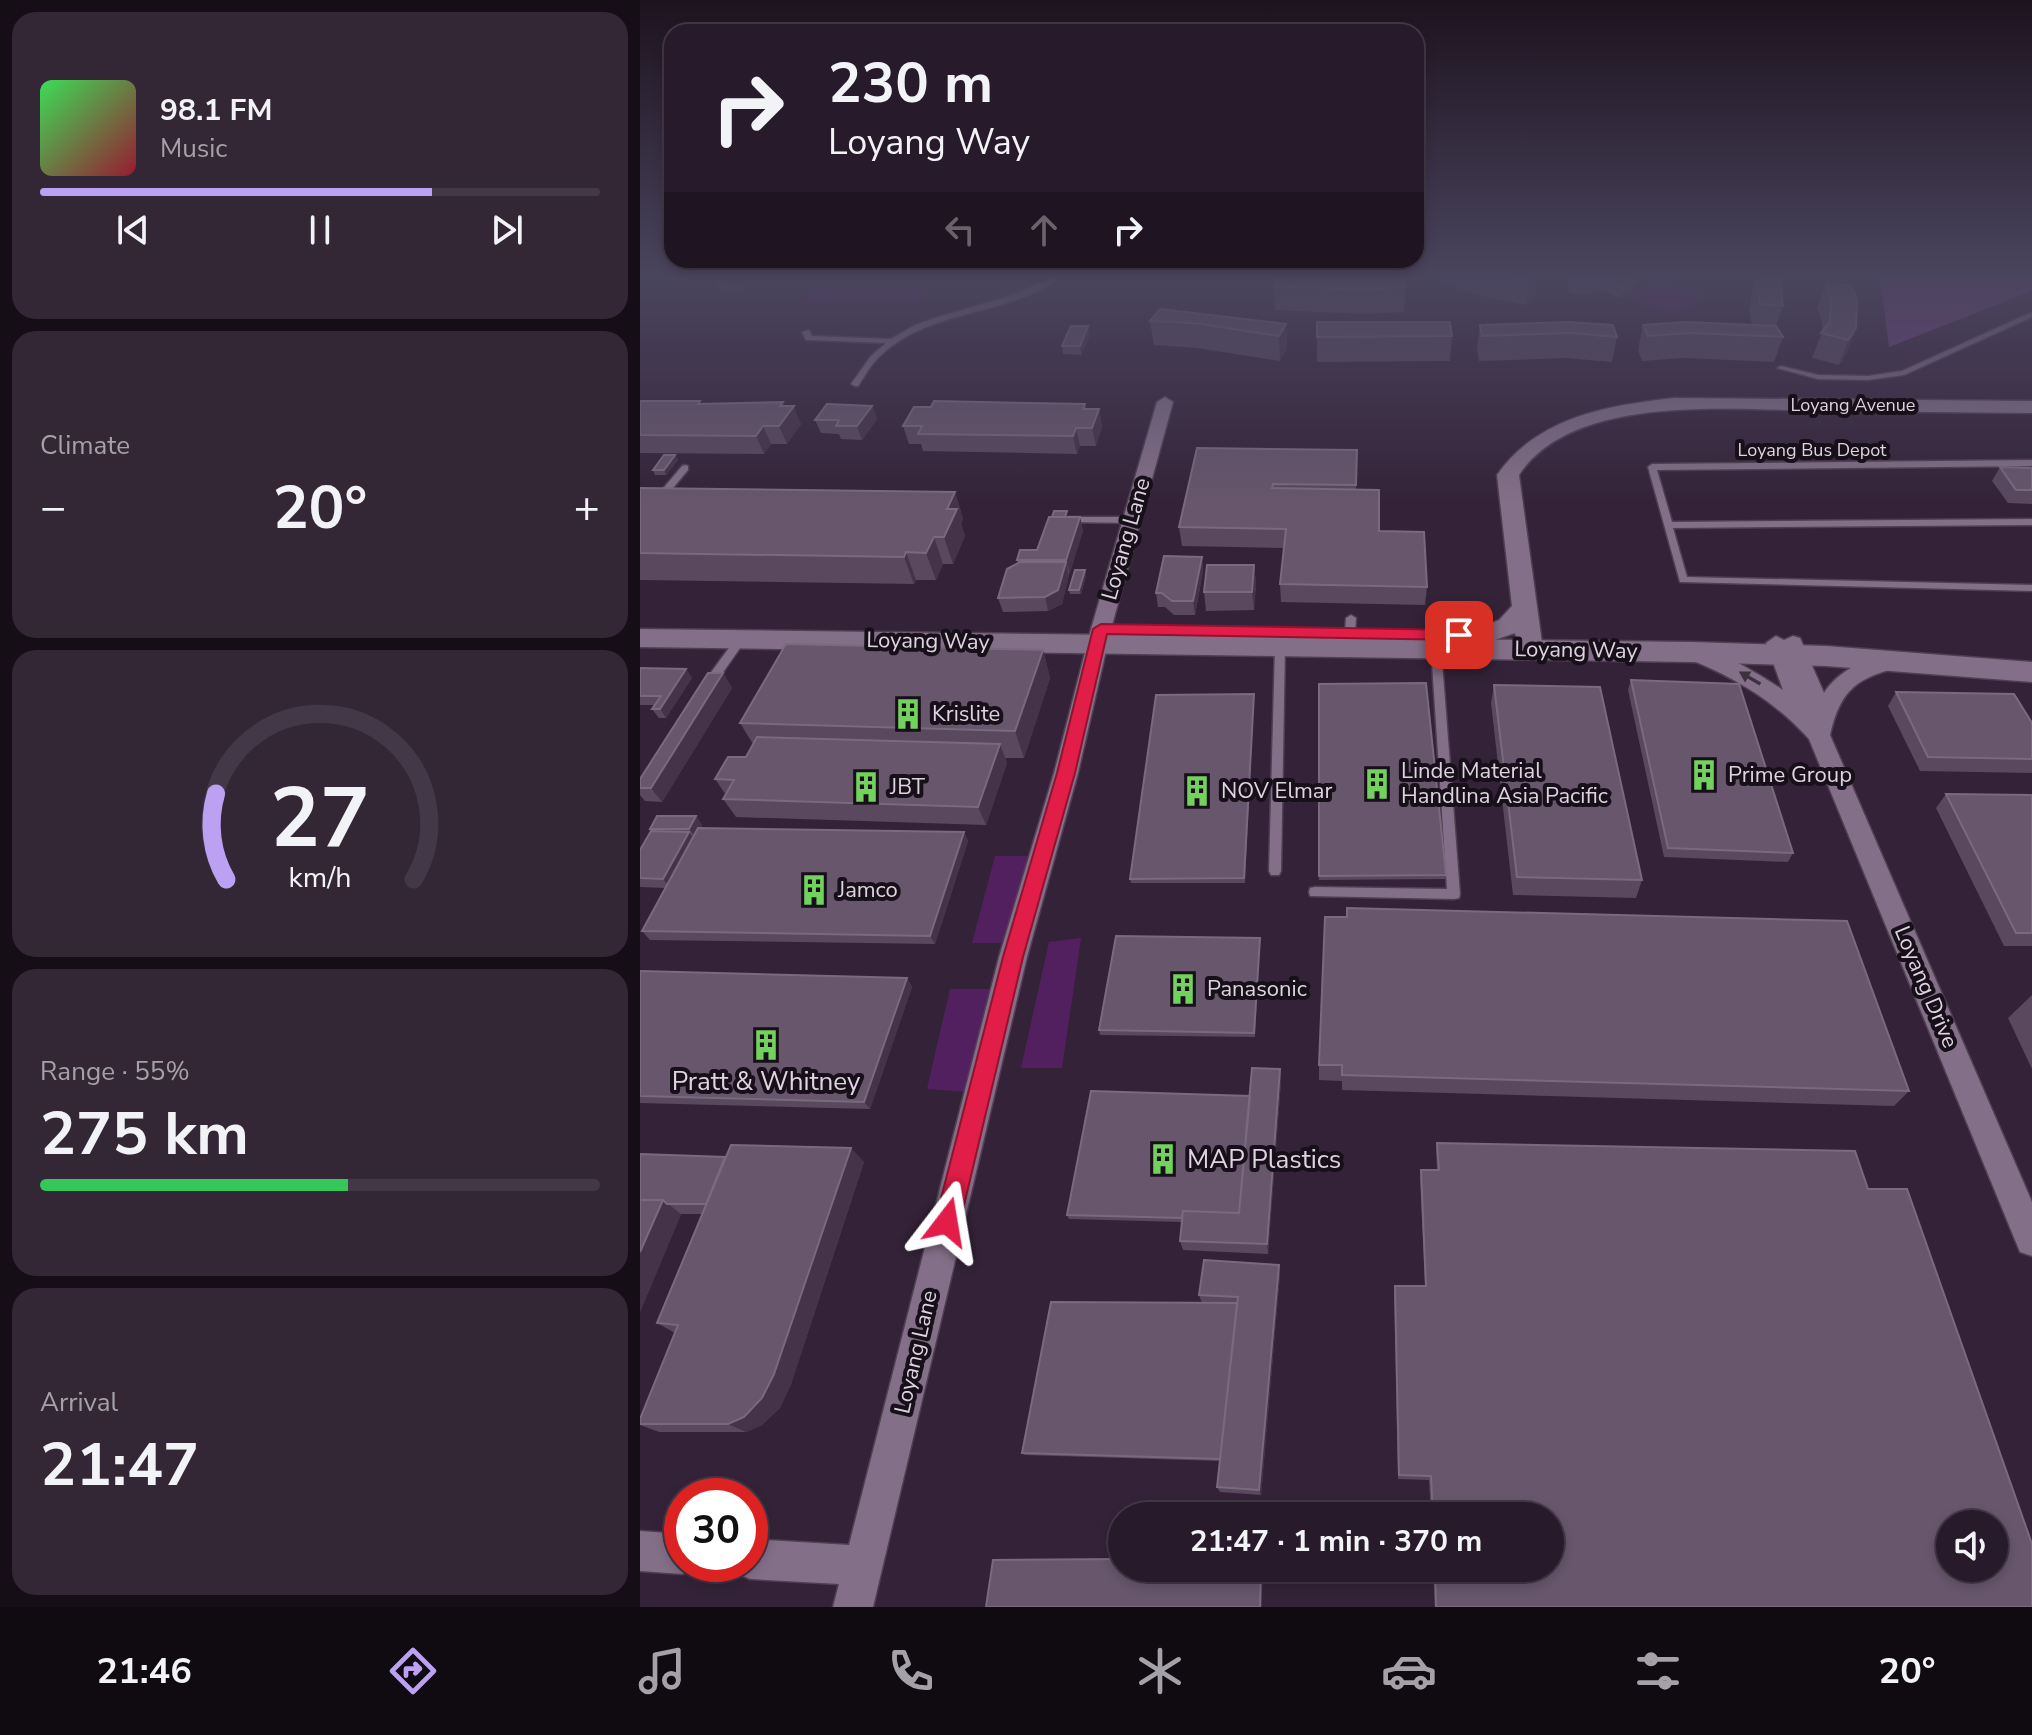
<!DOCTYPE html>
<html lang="en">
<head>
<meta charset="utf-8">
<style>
	:root { --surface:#271a2a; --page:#332736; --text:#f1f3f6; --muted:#a4a1a8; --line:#433847; --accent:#bca0f2 }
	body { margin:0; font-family:"Nunito Sans",sans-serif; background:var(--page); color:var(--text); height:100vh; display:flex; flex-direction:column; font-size:30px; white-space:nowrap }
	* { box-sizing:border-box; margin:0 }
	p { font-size:26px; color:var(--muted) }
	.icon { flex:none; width:44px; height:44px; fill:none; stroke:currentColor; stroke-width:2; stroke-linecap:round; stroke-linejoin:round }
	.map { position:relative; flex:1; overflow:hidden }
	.drawer { display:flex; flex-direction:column; gap:12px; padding:12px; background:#150e17; width:640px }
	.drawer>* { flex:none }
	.guide { position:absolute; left:24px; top:24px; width:760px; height:244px; border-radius:24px; box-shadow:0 4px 12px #0003,0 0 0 2px var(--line); background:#271a2a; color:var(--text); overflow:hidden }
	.tools { position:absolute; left:1296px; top:1510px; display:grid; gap:16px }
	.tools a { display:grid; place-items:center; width:72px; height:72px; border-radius:50%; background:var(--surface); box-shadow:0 4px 12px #0003,0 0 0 2px var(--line); font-size:40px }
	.speed { position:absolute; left:24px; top:1478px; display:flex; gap:16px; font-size:40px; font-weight:700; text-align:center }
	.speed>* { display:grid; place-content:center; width:104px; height:104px; border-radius:50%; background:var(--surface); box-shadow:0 4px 12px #0003,0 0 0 2px var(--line); line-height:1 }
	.speed .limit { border:12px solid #d22; background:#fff; color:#111 }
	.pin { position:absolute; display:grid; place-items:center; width:68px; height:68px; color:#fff; margin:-34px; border-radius:16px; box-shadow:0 4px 12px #0006 }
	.me { position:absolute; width:88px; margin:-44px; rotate:14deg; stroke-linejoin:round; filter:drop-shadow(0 0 6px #0008) }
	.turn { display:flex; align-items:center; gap:28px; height:168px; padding:0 32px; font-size:36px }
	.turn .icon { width:104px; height:104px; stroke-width:2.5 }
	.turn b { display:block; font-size:56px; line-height:68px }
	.lanes { display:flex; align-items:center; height:76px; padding:0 32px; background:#0003; justify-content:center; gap:40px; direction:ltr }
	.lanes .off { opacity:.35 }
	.big { font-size:60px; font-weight:700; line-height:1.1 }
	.drawer .card { flex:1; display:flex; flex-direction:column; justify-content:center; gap:12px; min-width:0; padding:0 28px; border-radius:24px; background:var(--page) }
	.drawer .dial { align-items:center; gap:0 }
	.dial svg { height:208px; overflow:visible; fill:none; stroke:var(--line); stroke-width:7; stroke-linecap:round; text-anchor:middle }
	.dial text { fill:var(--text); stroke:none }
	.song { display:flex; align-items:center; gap:24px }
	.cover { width:96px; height:96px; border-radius:12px; background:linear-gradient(135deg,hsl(130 70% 55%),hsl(350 70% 35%)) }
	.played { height:8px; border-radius:4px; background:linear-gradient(90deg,var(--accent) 70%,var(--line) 70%) }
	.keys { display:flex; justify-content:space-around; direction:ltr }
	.heat { display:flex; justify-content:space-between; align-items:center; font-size:44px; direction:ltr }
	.charge { height:12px; border-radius:6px; background:linear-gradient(90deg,#34c759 55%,var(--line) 0) }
	.trip { position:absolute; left:468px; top:1502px; width:456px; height:80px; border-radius:40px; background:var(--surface); box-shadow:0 4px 12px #0003,0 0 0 2px var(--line); font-weight:700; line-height:80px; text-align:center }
	.menu { display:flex; height:128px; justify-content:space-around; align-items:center; background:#100a11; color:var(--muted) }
	.menu .icon { width:56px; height:56px }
	.menu .on { color:var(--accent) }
	.menu b { font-size:36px; color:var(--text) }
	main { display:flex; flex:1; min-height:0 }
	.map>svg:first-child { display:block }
	.green { fill:#53205f }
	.forest { fill:#753e82 }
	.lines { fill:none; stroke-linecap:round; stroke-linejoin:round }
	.service-casing { stroke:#4e3f51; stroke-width:3 }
	.minor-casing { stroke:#4e3f51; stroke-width:3 }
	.tertiary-casing { stroke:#4e3f51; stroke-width:3 }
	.secondary-casing { stroke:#4e3f51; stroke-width:3 }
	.service { fill:#846f88; fill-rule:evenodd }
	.minor { fill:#846f88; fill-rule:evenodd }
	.tertiary { fill:#846f88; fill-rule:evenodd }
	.secondary { fill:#846f88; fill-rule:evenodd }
	.wall { fill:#59485e }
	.shaded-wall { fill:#443349 }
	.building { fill:#67566c; stroke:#7a6a7e; stroke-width:2; fill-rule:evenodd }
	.oneway { fill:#3d3140 }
	.route { fill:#e11d48; stroke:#92132f; stroke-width:2 }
	.labels { text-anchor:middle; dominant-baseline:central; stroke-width:8; stroke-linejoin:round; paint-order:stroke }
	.far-street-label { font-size:18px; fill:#ded3e0; stroke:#170f19 }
	.street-label { font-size:22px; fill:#ded3e0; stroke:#170f19 }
	.poi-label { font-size:22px; fill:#ded3e0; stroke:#170f19; text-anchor:start }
	.near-poi-label { font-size:26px; fill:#ded3e0; stroke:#170f19 }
</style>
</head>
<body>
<main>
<section class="drawer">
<div class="card">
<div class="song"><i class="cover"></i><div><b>98.1 FM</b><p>Music</p></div></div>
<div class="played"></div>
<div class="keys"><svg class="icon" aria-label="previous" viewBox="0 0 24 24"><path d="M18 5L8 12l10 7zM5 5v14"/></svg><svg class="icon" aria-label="pause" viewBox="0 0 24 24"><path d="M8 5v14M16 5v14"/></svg><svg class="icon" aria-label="next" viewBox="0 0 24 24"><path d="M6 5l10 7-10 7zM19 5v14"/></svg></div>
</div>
<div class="card"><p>Climate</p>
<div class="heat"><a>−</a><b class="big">20°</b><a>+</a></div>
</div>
<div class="card dial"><svg viewBox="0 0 100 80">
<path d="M14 69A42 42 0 1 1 86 69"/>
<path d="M14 69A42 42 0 0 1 10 36" stroke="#bca0f2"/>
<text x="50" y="56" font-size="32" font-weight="700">27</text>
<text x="50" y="72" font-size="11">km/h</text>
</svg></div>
<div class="card"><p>Range · 55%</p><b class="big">275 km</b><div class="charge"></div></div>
<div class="card"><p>Arrival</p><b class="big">21:47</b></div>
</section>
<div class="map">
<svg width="1392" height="1607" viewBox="0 0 1392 1607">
	<rect width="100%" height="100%" fill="#342338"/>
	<!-- green -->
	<path class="green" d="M180 278H290L279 300 165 303Z
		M1017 280 1067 297 1035 315 985 297Z
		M355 856H390L369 943H332Z
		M441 938 422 1068H381L409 942Z
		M310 989H353L329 1092 287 1089Z"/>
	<!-- forest -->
	<path class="forest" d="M1240 278H1392V291L1249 347Z"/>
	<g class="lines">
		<defs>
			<path id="service" d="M412 278H420C366 317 290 308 240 356 231 364 225 376 218 386H215L211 384 231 356 246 343 169 340H166L162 332 169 330 172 336 251 339 275 325 298 317 370 296Z
				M1392 312V317L1264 375 1228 380 1178 379 1137 368 1141 366 1178 375 1228 376 1262 371Z
				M1392 460V466L1017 470 1032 522 1392 519V525L1033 528 1047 577 1392 585V591L1040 582 1008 467 1012 464Z
				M45 465 48 466V470L22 501H16V497L42 466Z
				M427 517H492L497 520 492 523 424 522 422 520Z
				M711 615 716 618 715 633 710 636 705 633 706 618Z
				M101 636 106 639 105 641 72 688H64L63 685 64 682 97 637Z
				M640 643 645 646 641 871 639 875H631L629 871 635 646Z
				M796 645 801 648 820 894 819 898 814 899 670 896 669 892 670 888 675 887 807 889 791 648Z"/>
			<path id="minor" d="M525 397 533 402 471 629 438 773 387 957 233 1607H193L199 1584 110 1579 96 1573 92 1564H110V1539L209 1545 359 957 414 773 451 629 517 402Z
				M1136 636 1144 640 1153 636 1160 638 1184 693C1197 671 1237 649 1263 656L1267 661 1263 666C1218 678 1201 687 1190 735L1392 1202V1256L1380 1252 1169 739C1134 700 1092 676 1044 657L1041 652 1044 647C1067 641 1122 676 1143 690L1126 643Z
				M0 1531 42 1534V1564H57L56 1568 42 1574 0 1571Z"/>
			<path id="tertiary" d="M1035 398 1392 401V413C1325 412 1257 412 1190 411 1101 411 935 390 879 475L903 650 899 656 890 659 881 656 875 633 846 643 837 641 833 635 837 629 859 620 872 606 857 475C897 417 969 405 1035 398Z"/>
			<path id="secondary" d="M0 629 1051 642 1186 646 1392 662V682L1186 666 1051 662 0 647Z"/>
		</defs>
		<!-- service casing -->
		<use href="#service" class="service-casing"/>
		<!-- minor casing -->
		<use href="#minor" class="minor-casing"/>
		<!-- tertiary casing -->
		<use href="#tertiary" class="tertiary-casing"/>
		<!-- secondary casing -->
		<use href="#secondary" class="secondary-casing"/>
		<!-- service -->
		<use href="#service" class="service"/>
		<!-- minor -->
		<use href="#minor" class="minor"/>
		<!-- tertiary -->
		<use href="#tertiary" class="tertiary"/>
		<!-- secondary -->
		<use href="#secondary" class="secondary"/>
	</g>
	<!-- wall -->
	<path class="wall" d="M44 278H138L88 293 77 285 74 278 52 284Z
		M789 278H897L895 298 885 305 846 297Z
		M927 278H986L995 290 981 298 953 287 952 294 930 293 926 283Z
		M1116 278H1144L1141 285 1143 306 1136 326 1143 337 1134 362 1044 358 1002 361 998 350 1003 325H1112L1109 311 1112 293Z
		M1171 278H1204L1194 285 1216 328 1207 353 1199 365 1172 358 1182 333V322L1177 308 1186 284 1194 285Z
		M634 286 765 287 764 312 723 314 635 310Z
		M510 321 646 324 647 349 640 361 557 348 514 345Z
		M677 322 812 336 810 361 677 362Z
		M840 325 977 337 972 362 927 358 839 361 837 349Z
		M450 335 441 355 423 354 422 346Z
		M0 401H60L61 404 144 406 161 424 147 444H131L124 454 0 453Z
		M445 404 446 409H459L462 427 456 446H440L437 454 283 451 281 444H269L263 426Z
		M232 406 237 419 222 440 201 439 199 434 181 433 175 420Z
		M557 448 717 450 716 490 739 531 787 587 785 605 641 602 640 584 644 548 542 546 539 527Z
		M35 455 38 460 26 475H15L13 470Z
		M1360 467 1392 468V504L1368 503 1352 481Z
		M0 488 315 492 323 519 321 524 325 536 313 564H303L296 580H276L274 584 0 580Z
		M428 516 427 517H440L443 531 429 574 422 604 408 611 363 612 358 598 378 564 377 560 397 550Z
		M562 557 563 571 555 615H534L525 607H518L516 593Z
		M614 565 616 583 614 610 566 611 564 592Z
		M445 570 446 575 441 594H430L429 590Z
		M403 650 410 678 384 758H365L367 763 346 825 96 817 83 799 86 795 75 779 106 757 113 744 100 723Z
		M0 668 46 669 52 678 26 718H19L12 709 15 705H0Z
		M83 673 92 688 22 802 5 801 0 795V779Z
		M991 680 1153 853 1148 862 1024 857 988 690Z
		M679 684 806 875 805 879 679 880Z
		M854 685 1002 880 996 898 873 895 851 703Z
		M1256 692 1392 723V773L1280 771 1248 706Z
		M614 699 605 883H491L490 879Z
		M1306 794 1392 795V946H1364L1296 808Z
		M56 816 62 825 60 828 324 832 328 841 295 944 10 940 2 931 25 888 0 887V850L11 831 10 829Z
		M620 938 615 1037 460 1035 459 1030Z
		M0 971 267 978 272 987 230 1109 0 1103Z
		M1392 995V1069L1368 1018Z
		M679 1065 1269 1091 1254 1106 702 1090V1081L679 1080Z
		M640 1069 641 1081 628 1254 543 1250 540 1241 542 1222 429 1219 427 1215 610 1096Z
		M797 1143 1228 1189 1392 1607H795L793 1568H910V1516H791L789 1480 758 1479 754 1292 755 1286H785L780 1177 781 1170H797L796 1150Z
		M0 1154 224 1162 151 1384 140 1408 122 1425 106 1432H19L0 1425V1419L35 1333 17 1323 62 1214H41L0 1312Z
		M639 1265 640 1274 621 1495 580 1492 577 1487 580 1461 385 1455 382 1453 562 1303 559 1295Z"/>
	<!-- shaded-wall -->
	<path class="shaded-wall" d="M49 278H74L52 284Z
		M93 278H138L88 293 83 281Z
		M892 278H897L895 298 885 305 889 281Z
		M1196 278H1204L1194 285Z
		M996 282 995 290 981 298 983 289Z
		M646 324 647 349 640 361 639 336Z
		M448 326 450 335 441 355 440 346Z
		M1216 328 1207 353 1199 365 1208 340Z
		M143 402 148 414 154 406 161 424 147 444 139 426 140 406Z
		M232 406 237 419 222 440 217 426Z
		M459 409 462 427 456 446 452 428Z
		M123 426 131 444 124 454 116 436Z
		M436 428 440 446 437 454 433 436Z
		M35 455 38 460 26 475 24 470Z
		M315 492 323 519 321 524 325 536 313 564 304 537 307 509Z
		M440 517 443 531 430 574 426 560Z
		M294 537 303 564 296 580 286 553Z
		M266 552 276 580 274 584 264 557Z
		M562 557 563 571 555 615 553 601Z
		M426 562 429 576 422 604 408 611 405 597Z
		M614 565 616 583 614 610 612 592Z
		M445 570 446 575 441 594 439 590Z
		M403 650 410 678 384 758 375 731Z
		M46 669 52 678 26 718 20 709Z
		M83 673 92 688 22 802 11 788Z
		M360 744 367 763 346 825 338 807Z
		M56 816 62 825 56 838 49 829Z
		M49 832 56 841 30 888 23 879Z
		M324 832 328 841 295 944 290 936Z
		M267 978 272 987 230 1109 224 1102Z
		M640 1069 641 1081 628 1254 627 1244Z
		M211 1148 224 1162 151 1384 140 1408 122 1425 106 1432 88 1424Z
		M23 1200 41 1214 0 1312V1252Z
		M639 1265 640 1274 621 1495 619 1490Z
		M621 1568H623L622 1607H620Z"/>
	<!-- building -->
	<path class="building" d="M635 278H764L765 287 724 290 634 286Z
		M874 278H892L889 281Z
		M929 278H951L954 285H931Z
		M953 278H986L996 282 983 289Z
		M1118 278H1140L1143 306 1120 304 1117 287Z
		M1186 284 1211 286 1217 299 1216 328 1208 340 1181 333 1190 322 1191 298Z
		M520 309 646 324 639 336 554 323 510 321Z
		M677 322H810L812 336 677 337Z
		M928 322 973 325 977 337 931 333 842 336 840 325Z
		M1045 322 1136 326 1143 337 1050 333 1008 336 1003 325Z
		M431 326H448L440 346H422Z
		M0 401H60L58 404 143 402 140 406H154L139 426H123L116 436 0 435Z
		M294 401 445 404 443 409H459L452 428H436L433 436 278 434 282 426H263L274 407H291Z
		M187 404 232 406 217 426H196L199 420H175Z
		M557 448 717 450 716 485 633 484 632 488 739 490V531L784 532 787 587 640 584 646 529 539 527Z
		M24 455H35L24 470H13Z
		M1360 467 1392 468V490H1376Z
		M0 488 315 492 307 509H317L304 537H294L286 553 266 552 264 557 0 553Z
		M414 511H427L425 517H412Z
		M409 517H440L426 560H377L380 550H397Z
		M524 556 562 557 553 601H532L522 593H516Z
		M380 562H426L418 590 405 597 358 598 367 569Z
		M567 565H614L612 592H564Z
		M435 570H445L439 590H429Z
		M146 644 403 650 375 731 100 723Z
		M0 668 46 669 20 709H12L21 696H0Z
		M68 673H83L11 788H0V779Z
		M991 680 1099 684 1153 853 1028 848Z
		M786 683 806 875 679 876V684Z
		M854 685 960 687 1002 880 877 877Z
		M1256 692 1374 694 1392 723V759L1288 757Z
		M614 694 604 878 490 879 516 695Z
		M117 737 360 744 338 807 83 799 94 780 75 779 88 757H106Z
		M1306 794 1392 795V933H1376Z
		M17 816H56L49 829H10Z
		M58 828 324 832 290 936 2 931Z
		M11 831 49 832 23 879 0 878V850Z
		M707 908 1207 921 1269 1091 702 1075V1065H679L685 917H707Z
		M476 936 620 938 614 1033 459 1030Z
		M0 971 267 978 224 1102 0 1096Z
		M612 1068 640 1069 627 1244 540 1241 543 1211 599 1213Z
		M451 1091 610 1096 599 1213 543 1211 542 1218 427 1215Z
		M797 1143 1215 1151 1228 1189H1267L1392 1544V1607H796L795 1568H910V1516H793L791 1476 759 1475 755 1286H786L781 1170H799ZM1310 1524H1354V1568H1310Z
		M91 1145 211 1148 134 1374 122 1398 104 1417 88 1424H0V1419L38 1325 17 1323Z
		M0 1154 85 1157 66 1204H27L23 1200H0Z
		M0 1200H23L0 1252Z
		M564 1260 639 1265 619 1490 577 1487 598 1297 559 1295Z
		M411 1302 597 1303 580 1459 382 1453Z
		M482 1559V1568H621L620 1607H346L353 1560Z"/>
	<!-- one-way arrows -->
	<defs><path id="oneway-solid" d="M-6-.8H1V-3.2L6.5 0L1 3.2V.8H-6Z" transform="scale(2)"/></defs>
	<use class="oneway" href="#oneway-solid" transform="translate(1110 678) rotate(-150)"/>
	<!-- sky -->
	<linearGradient id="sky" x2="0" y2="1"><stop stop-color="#1d131f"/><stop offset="0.55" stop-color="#4a455e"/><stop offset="1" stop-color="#4a455e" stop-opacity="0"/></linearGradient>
	<rect width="1392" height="503" fill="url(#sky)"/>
	<!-- route -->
	<path class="route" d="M461 624 819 630 827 635 819 640 467 634 435 773 383 957 320 1222 316 1231 307 1235 299 1231 295 1222 363 957 417 773 453 629Z"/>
	<!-- icons -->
	<defs>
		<symbol id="building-bare" viewBox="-9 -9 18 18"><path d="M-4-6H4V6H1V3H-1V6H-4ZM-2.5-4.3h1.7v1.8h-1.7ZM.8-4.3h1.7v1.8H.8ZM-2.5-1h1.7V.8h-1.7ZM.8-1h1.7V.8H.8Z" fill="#73d25d" stroke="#170f19" stroke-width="2.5" paint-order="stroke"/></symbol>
	</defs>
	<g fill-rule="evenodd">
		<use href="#building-bare" x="246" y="692" width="44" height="44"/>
		<use href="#building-bare" x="1042" y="753" width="44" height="44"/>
		<use href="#building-bare" x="715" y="762" width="44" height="44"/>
		<use href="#building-bare" x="204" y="765" width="44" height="44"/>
		<use href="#building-bare" x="535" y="769" width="44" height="44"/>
		<use href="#building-bare" x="152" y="868" width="44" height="44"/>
		<use href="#building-bare" x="521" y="967" width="44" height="44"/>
		<use href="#building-bare" x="104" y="1023" width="44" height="44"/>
		<use href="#building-bare" x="501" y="1137" width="44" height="44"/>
	</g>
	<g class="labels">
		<!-- far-street labels -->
		<g class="far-street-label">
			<text x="1213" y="405">Loyang Avenue</text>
			<text x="1172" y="450">Loyang Bus Depot</text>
		</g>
		<!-- street labels -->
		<g class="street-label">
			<text transform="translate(486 539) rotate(-74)">Loyang Lane</text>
			<text transform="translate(288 641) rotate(1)">Loyang Way</text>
			<text transform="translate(936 650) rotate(1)">Loyang Way</text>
			<text transform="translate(1286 987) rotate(67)">Loyang Drive</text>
			<text transform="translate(276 1352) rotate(-77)">Loyang Lane</text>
		</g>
		<!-- poi labels -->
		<g class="poi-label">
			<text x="292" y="714">Krislite</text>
			<text x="761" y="771">Linde Material<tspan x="761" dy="25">Handlina Asia Pacific</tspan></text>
			<text x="1088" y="775">Prime Group</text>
			<text x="250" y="787">JBT</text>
			<text x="581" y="791">NOV Elmar</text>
			<text x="198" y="890">Jamco</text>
			<text x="567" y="989">Panasonic</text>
		</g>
		<!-- near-poi labels -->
		<g class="near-poi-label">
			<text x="126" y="1081">Pratt &amp; Whitney</text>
			<text x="547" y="1159" text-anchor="start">MAP Plastics</text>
		</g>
	</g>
</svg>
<div class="tools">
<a><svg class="icon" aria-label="sound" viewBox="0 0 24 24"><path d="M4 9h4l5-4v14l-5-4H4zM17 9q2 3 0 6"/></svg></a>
</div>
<div class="speed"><div class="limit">30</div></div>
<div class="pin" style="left:819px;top:635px;background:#d93025"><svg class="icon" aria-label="arrive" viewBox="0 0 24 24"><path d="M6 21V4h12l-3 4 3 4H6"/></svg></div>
<svg class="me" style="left:307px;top:1222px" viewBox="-20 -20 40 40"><path d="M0-17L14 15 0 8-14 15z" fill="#e11d48" stroke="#fff" stroke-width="4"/></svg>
<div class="trip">21:47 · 1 min · 370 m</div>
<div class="guide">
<div class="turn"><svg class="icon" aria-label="right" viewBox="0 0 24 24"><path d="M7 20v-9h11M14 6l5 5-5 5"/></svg><div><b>230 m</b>Loyang Way</div></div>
<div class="lanes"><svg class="icon off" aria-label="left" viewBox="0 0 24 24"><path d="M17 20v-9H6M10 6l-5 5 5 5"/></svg><svg class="icon off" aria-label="ahead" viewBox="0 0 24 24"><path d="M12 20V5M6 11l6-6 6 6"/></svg><svg class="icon" aria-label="right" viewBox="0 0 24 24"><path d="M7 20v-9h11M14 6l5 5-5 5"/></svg></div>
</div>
</div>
</main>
<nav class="menu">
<b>21:46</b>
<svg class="icon on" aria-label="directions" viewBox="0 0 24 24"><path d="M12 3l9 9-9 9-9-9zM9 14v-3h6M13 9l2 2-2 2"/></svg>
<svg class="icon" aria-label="music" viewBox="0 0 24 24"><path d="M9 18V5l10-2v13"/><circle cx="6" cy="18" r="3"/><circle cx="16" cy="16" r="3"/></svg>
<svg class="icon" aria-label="phone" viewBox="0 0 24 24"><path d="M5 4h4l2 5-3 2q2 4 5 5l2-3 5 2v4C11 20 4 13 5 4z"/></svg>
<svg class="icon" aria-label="climate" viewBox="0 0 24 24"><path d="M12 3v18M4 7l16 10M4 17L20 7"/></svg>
<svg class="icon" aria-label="car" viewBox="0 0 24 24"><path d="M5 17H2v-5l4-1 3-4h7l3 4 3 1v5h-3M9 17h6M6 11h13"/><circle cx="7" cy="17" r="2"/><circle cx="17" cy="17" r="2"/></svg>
<svg class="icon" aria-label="filters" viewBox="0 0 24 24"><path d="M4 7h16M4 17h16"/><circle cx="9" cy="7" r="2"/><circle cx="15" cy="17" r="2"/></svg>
<b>20°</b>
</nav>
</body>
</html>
